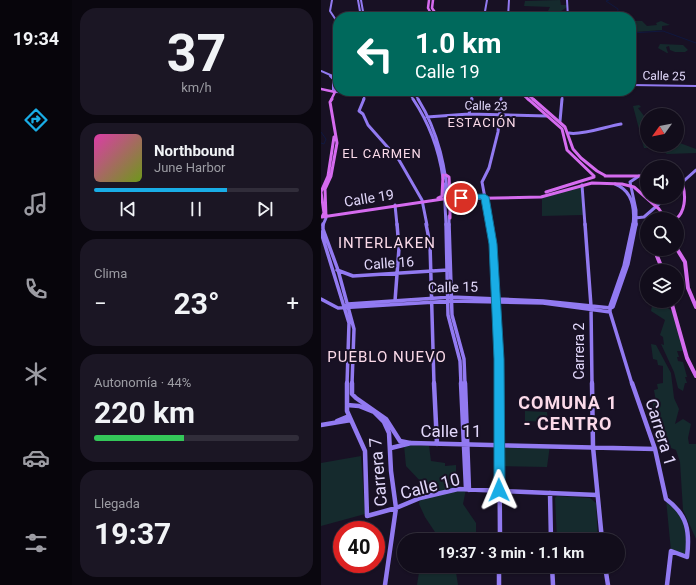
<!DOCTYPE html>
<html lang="es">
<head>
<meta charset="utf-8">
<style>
	:root { --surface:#120d1b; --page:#1b1624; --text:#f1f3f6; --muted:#9c9ca3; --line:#312d3a; --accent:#19ade6 }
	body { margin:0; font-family:Roboto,sans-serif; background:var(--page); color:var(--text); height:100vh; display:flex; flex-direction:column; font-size:15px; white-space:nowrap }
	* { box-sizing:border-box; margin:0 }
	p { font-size:13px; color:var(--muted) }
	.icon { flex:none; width:22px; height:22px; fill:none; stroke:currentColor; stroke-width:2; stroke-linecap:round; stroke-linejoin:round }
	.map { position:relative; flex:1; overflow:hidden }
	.panel { display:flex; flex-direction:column; gap:8px; padding:8px; background:#0a070f; width:249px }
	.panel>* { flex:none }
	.top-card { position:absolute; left:12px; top:12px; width:303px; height:84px; border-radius:16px; box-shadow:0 1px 3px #0004,0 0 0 1px var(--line); background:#00695c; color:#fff; overflow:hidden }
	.needle { width:26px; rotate:237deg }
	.tools { position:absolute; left:319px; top:108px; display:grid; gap:8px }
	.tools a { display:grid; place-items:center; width:44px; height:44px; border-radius:50%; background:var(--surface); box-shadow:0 1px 3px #0004,0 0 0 1px var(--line); font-size:20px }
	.speed { position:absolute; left:12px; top:521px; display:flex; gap:8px; font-size:20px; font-weight:700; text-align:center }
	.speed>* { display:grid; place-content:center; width:52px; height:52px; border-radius:50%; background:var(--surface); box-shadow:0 1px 3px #0004,0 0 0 1px var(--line); line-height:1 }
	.speed .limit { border:6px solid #d22; background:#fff; color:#111 }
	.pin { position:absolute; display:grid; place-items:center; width:34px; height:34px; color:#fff; margin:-17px; border:2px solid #fff; border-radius:50%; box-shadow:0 1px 4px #0007 }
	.me { position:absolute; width:44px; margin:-22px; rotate:359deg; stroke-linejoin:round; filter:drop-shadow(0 0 3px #0008) }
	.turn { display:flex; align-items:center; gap:14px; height:84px; padding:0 16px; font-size:18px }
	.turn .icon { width:52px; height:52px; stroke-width:2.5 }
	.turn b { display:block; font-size:28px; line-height:34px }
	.big { font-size:30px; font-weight:700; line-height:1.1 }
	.panel .tile { flex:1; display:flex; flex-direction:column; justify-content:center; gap:6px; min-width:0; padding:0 14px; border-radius:16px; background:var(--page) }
	.panel .dial { align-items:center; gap:0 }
	.dial b { font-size:52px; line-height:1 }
	.song { display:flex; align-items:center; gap:12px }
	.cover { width:48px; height:48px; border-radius:6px; background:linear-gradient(135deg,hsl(320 70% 55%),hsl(80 70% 35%)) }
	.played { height:4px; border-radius:2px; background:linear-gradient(90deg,var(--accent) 65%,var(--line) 65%) }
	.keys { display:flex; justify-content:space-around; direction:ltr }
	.heat { display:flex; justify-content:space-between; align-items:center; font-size:22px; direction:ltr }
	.charge { height:6px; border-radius:3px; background:linear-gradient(90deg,#34c759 44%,var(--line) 0) }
	.trip { position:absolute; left:76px; top:533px; width:228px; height:40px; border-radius:20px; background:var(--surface); box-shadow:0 1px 3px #0004,0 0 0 1px var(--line); font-weight:700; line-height:40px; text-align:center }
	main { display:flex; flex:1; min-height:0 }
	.menu { display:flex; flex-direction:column; width:72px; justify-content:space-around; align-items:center; background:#07050b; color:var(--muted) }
	.menu .icon { width:28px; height:28px }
	.menu .current { color:var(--accent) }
	.menu b { font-size:18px; color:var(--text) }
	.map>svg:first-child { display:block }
	.green { fill:#152a2d }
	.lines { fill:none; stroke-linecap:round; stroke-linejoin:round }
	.stream { stroke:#10183f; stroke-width:1 }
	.secondary-far3 { stroke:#927af1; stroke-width:2 }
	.secondary-far2 { stroke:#927af1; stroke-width:3 }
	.secondary-far1 { stroke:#927af1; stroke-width:3.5 }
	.secondary { stroke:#927af1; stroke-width:4.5 }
	.primary-far2 { stroke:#d56bef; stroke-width:2.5 }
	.primary-far1 { stroke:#d56bef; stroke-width:3 }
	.primary { stroke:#d56bef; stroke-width:4 }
	.route { fill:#19ade6; stroke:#107096 }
	.labels { text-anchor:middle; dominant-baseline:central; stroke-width:4; stroke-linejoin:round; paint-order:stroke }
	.far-street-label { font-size:12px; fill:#e2d8fb; stroke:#181124 }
	.far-neighbourhood-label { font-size:13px; letter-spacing:1px; fill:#fbdae9; stroke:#181124 }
	.street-label { font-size:14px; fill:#e2d8fb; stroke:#181124 }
	.neighbourhood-label { font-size:15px; letter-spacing:1px; fill:#fbdae9; stroke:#181124 }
	.near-street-label { font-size:17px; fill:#e2d8fb; stroke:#181124 }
	.district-label { font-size:18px; font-weight:bold; letter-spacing:1px; fill:#fbdae9; stroke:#181124 }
</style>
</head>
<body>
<main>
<nav class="menu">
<b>19:34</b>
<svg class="icon current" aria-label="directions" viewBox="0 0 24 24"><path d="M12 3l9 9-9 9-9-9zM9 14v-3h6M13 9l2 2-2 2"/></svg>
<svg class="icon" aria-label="music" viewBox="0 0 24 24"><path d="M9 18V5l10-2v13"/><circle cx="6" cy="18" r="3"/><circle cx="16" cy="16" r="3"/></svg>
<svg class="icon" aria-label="phone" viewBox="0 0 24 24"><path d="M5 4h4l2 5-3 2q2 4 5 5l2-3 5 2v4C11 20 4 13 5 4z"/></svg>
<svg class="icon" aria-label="climate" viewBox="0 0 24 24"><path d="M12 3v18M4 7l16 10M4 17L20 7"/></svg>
<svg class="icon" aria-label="car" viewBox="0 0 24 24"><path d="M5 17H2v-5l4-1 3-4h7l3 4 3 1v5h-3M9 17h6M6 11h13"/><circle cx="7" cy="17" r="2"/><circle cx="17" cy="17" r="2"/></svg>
<svg class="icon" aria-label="filters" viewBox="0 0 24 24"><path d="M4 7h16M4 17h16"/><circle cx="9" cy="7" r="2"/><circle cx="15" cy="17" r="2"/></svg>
</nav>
<section class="panel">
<div class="tile dial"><b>37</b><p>km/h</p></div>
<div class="tile">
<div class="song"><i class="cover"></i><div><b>Northbound</b><p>June Harbor</p></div></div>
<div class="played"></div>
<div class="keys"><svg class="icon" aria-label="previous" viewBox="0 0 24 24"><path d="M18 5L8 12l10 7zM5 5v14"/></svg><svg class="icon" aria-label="pause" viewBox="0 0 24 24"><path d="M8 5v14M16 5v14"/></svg><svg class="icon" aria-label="next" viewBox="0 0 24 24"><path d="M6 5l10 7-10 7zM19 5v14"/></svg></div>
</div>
<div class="tile"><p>Clima</p>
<div class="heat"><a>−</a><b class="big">23°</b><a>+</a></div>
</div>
<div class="tile"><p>Autonomía · 44%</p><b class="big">220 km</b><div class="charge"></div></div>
<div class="tile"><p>Llegada</p><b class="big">19:37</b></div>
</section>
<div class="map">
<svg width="375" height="585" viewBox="0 0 375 585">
	<rect width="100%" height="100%" fill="#181124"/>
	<!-- green -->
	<path class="green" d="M239 0 240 5H246V7L233 16H219L221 13H226L229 7 203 6 204 1Z
		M312 21H321L326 26 336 25 335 23 340 21 349 25 341 26V30L315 32Z
		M339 44 362 45 367 50 364 52H354L349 50 348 46 345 47 347 53H346L337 48Z
		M318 105 320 107 317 108 326 120V145H356V142L375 149V153L346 154 337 148H323L312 106Z
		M260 187 262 215 221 216V198Z
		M338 301 352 312 362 351H356L358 357H356L357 361 362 362 366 377H364L366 383H364L362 391 357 388 353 372 340 344 343 345 342 337 339 335 344 320 330 311 331 306Z
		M330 344 335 345 350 373 353 398 358 409 354 424 362 419 370 424 367 438 368 444H375V539L362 510 359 462 355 450 345 446 332 407V402H335L333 390 337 389 336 384 342 383V366L337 365 336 360 332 359Z
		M204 411 226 412 227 422 205 421 204 430Z
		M177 444 229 445 226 467 178 466Z
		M83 445 108 446 110 461 124 463V466L135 465V487L138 489H145L142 504 155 523V538L151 540H115L116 535 104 517 98 504 102 484 85 466Z
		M40 456 44 514 0 526V463Z
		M236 496 269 498 275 503 277 540 236 539 234 498Z
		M345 499 364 521 366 557 350 551Z
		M99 566H134L137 585H96Z"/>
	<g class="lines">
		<!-- stream -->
		<path class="stream" d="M288 0 285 1 297 9 296 17
			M310 33 342 31 375 43
			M0 132 5 139 3 144 0 143"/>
		<!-- secondary-far3 -->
		<path class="secondary-far3" d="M11 0 9 11 17 23
			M37 0 40 17
			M40 0 43 17
			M246 0 247 17
			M163 17 166 0
			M187 17 188 0
			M0 71 14 77V92L65 94 86 91
			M9 76 12 79V90
			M310 85 375 86
			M86 91 93 100
			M91 91 98 100
			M42 100 46 91
			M150 100 152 91
			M180 100 181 91
			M241 100 242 91"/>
		<!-- secondary-far2 -->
		<path class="secondary-far2" d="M43 99 38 111 42 114 47 125 78 160 101 200 106 225
			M92 99C108 123 118 150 122 178
			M97 99C118 133 125 169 128 208
			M148 114 151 99
			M106 117 148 114 226 116
			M239 121 241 99
			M248 133C259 136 287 126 300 124
			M123 184 125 225
			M294 184C312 191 314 208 312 225
			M261 185 264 225
			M356 187 375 170
			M74 205 76 225
			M128 216V225
			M314 218 323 217 346 197
			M2 225 5 218
			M169 225 161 182 168 168 177 132 180 99
			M315 225V210L309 182 318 176"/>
		<!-- secondary-far1 -->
		<path class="secondary-far1" d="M2 224V229L17 270 33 329 31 384
			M105 224 109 244 113 384
			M125 224 127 315 139 361 140 384
			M128 224 131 315 143 359 144 384
			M169 224C178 277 177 332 178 384
			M264 224 270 306 271 384
			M0 232 28 323 26 384
			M16 270 32 276 127 270
			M0 299 17 308 131 301 222 303 289 312
			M74 301 78 248 76 224
			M23 306 27 304 131 297 222 301 290 308
			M290 308 292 307 307 264 315 224
			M311 384 289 312V306L303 266 312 224"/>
		<!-- secondary -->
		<path class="secondary" d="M26 383V411L44 451 46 516 75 508 99 498 137 489 276 495
			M31 383V394L35 398 65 419 79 441 89 443
			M113 383 116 444
			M140 383 145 489
			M144 383 148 490
			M178 383 179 540
			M271 383 272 447 281 540
			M311 383 334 449 345 499C367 515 369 532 366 557L350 551 346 585
			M26 405 38 406 53 412 63 422 68 433 70 471 75 508 64 585
			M16 421 28 416
			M0 425 30 420
			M70 448 90 443 334 449
			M229 493 230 540
			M178 566V585
			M231 566 232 585
			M284 566 287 585"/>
		<!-- primary-far2 -->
		<path class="primary-far2" d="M108 0 107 8 112 17
			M112 0 111 8 117 17
			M0 89 14 92 10 100
			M198 91 208 100
			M203 91 213 100"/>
		<!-- primary-far1 -->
		<path class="primary-far1" d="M207 99 241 129 246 150 273 176
			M212 99 244 127 252 149 260 158 276 171 285 176
			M125 175 128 177 129 196 135 197
			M284 176H326
			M225 192 273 177
			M117 198 121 196 122 175
			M129 199V218
			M1 217 122 199 220 197 271 183 301 184 313 187 338 209 342 215 341 219
			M1 217 3 213 0 192 7 176 13 137
			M5 217 4 189 10 176 16 143 9 102 11 99
			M355 219C364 212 365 197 362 186L356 181"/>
		<!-- primary -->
		<path class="primary" d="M336 249V256L342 271
			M356 249 364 262 367 288 375 307
			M350 301 366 358 375 376"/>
	</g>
	<!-- route -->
	<path class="route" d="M164 194 168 197 176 244 183 359 184 490 183 494 178 496 174 494 173 490V359L168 244 160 199 140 200 136 198 140 195Z"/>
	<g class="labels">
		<!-- far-street labels -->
		<g class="far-street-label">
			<text transform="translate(343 76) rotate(1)">Calle 25</text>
			<text transform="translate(165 106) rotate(1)">Calle 23</text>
		</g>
		<!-- far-neighbourhood labels -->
		<g class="far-neighbourhood-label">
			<text x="161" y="122">ESTACIÓN</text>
			<text x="61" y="153">EL CARMEN</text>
		</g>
		<!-- street labels -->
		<g class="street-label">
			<text transform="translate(48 198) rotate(-9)">Calle 19</text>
			<text transform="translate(68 263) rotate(-4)">Calle 16</text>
			<text transform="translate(132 287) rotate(-1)">Calle 15</text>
			<text transform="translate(258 351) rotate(-90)">Carrera 2</text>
		</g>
		<!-- neighbourhood labels -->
		<g class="neighbourhood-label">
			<text x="66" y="243">INTERLAKEN</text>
			<text x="66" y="357">PUEBLO NUEVO</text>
		</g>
		<!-- near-street labels -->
		<g class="near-street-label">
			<text x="130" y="431">Calle 11</text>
			<text transform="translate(340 432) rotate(73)">Carrera 1</text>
			<text transform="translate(57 472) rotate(-95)">Carrera 7</text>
			<text transform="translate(109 486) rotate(-14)">Calle 10</text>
		</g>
		<!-- district labels -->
		<g class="district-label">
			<text x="247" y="402">COMUNA 1<tspan x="247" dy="21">- CENTRO</tspan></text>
		</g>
	</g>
</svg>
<div class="tools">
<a><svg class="needle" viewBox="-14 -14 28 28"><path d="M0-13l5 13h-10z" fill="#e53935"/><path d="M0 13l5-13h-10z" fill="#9c9ca3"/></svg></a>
<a><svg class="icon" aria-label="sound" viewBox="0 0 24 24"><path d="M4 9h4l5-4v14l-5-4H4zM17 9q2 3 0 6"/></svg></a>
<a><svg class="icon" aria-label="search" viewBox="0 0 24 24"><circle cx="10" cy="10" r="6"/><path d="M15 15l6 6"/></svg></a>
<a><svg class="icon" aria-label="layers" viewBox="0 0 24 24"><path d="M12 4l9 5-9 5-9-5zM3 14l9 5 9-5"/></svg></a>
</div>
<div class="speed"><div class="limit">40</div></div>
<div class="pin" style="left:140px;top:198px;background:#d93025"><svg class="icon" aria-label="arrive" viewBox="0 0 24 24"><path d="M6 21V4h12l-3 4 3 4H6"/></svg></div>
<svg class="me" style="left:178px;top:490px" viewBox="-20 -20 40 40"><path d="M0-17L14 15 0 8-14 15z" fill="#19ade6" stroke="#fff" stroke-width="4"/></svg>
<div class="trip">19:37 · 3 min · 1.1 km</div>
<div class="top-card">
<div class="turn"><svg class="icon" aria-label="left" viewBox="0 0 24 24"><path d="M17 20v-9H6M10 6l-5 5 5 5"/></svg><div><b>1.0 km</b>Calle 19</div></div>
</div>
</div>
</main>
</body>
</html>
